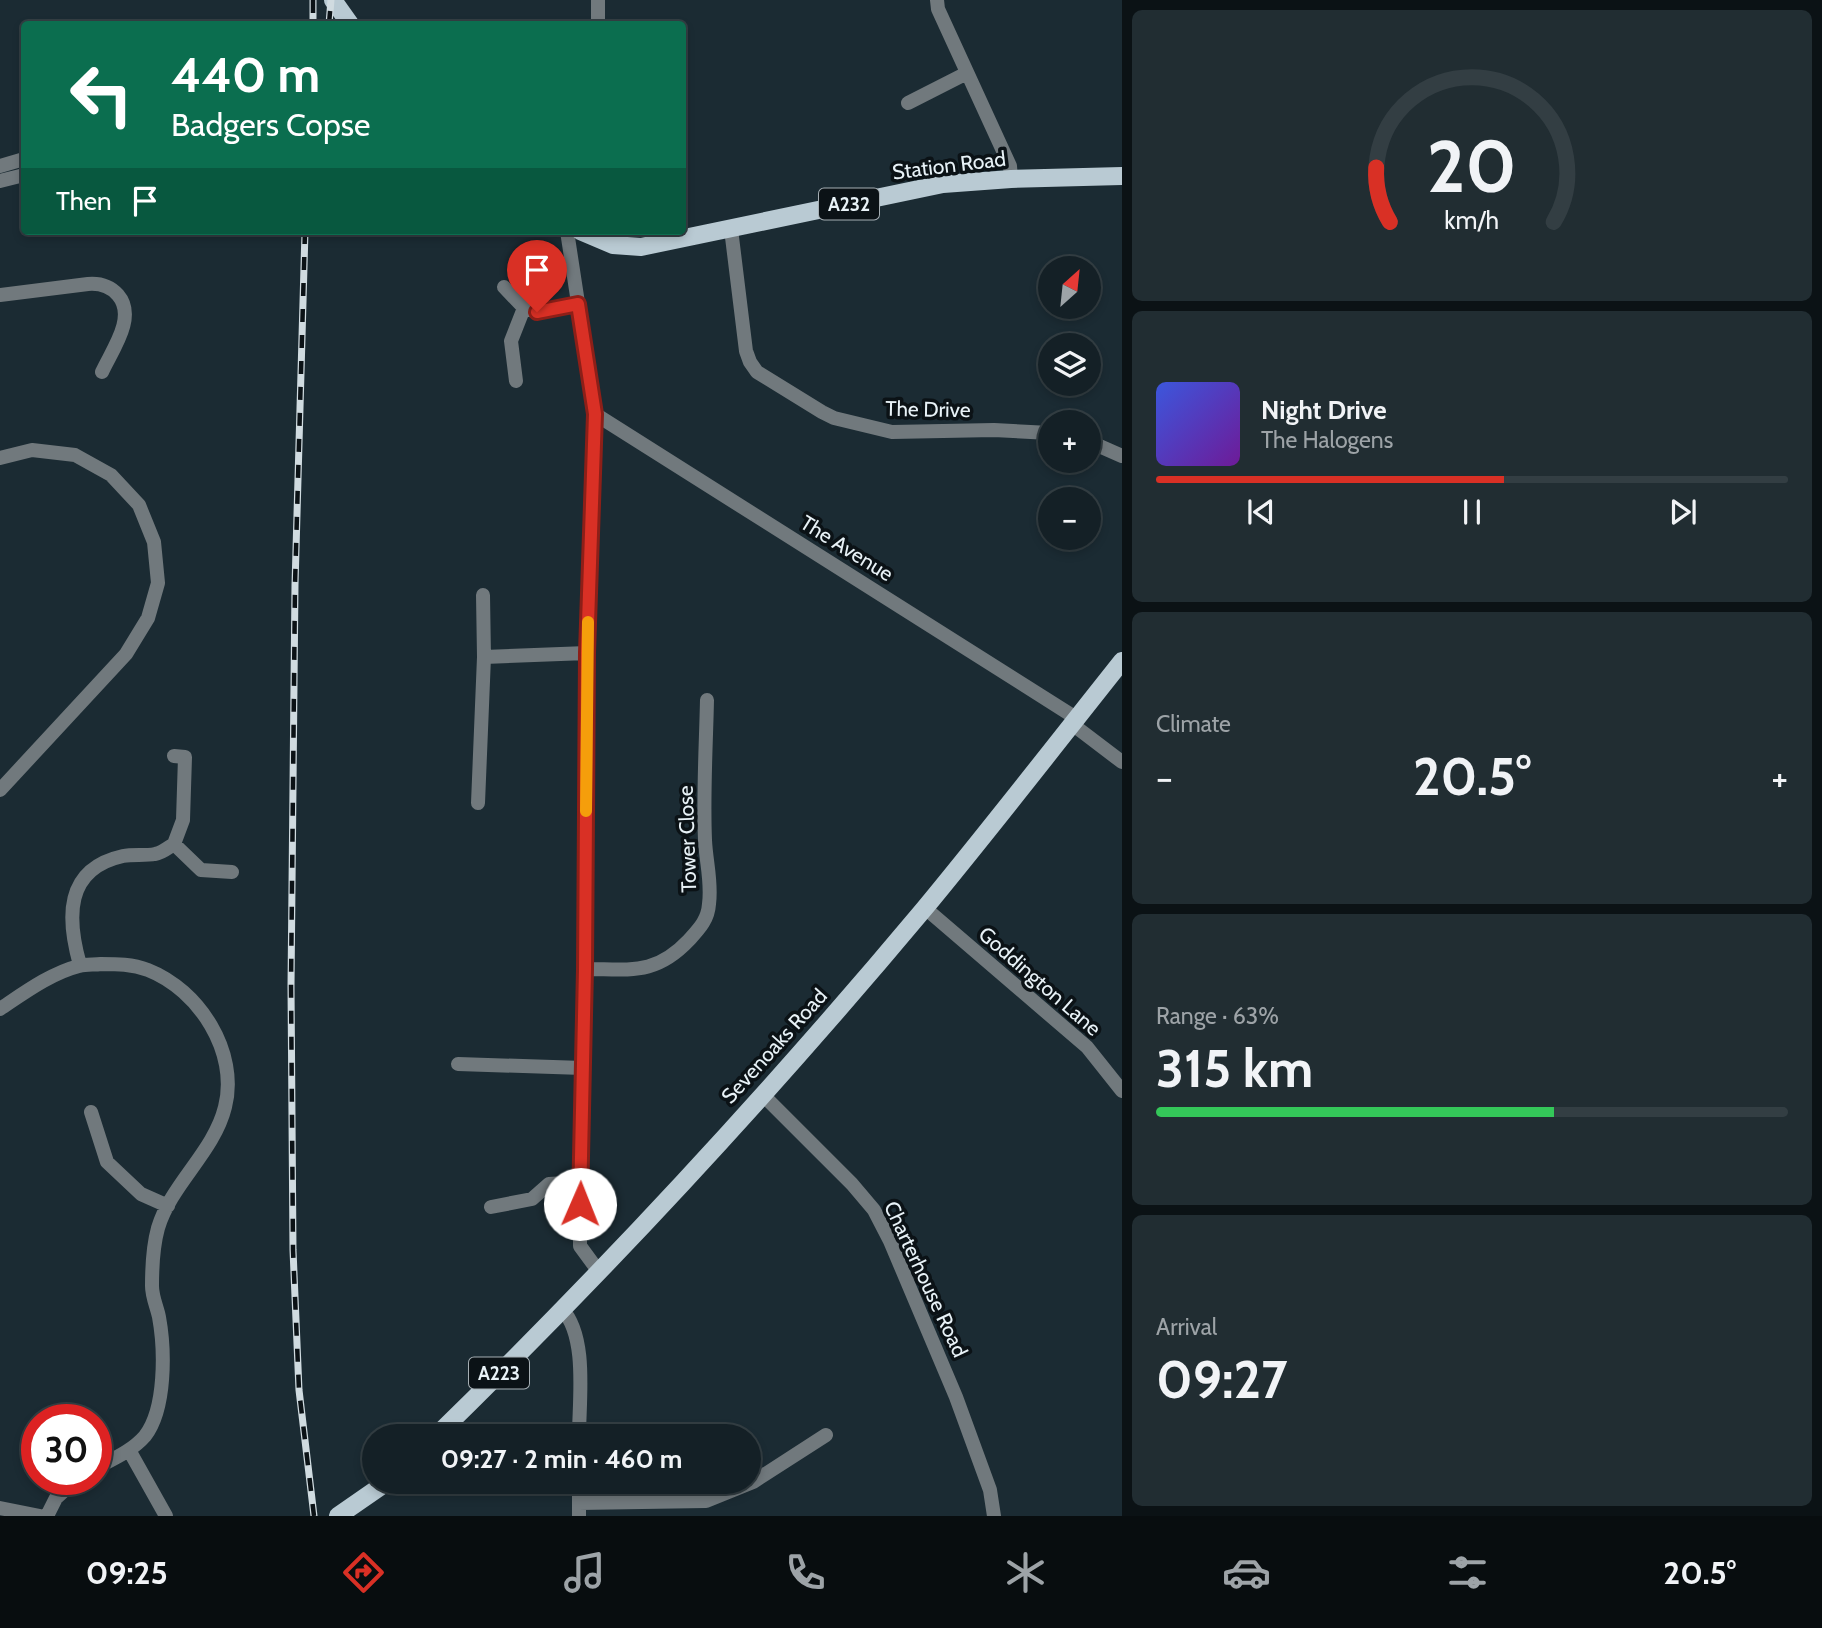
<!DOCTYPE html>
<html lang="en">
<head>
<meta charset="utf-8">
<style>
	:root { --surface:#142026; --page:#212d32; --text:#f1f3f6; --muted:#9da3a7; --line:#333e43; --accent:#d93025 }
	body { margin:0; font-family:Cabin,sans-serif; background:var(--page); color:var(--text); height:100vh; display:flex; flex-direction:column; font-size:26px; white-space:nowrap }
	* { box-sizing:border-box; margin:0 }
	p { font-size:23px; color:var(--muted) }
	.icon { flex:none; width:38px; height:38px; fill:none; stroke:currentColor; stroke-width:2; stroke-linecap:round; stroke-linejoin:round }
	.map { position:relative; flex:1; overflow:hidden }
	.details { display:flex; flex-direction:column; gap:10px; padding:10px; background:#0b1215; width:700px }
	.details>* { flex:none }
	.hud { position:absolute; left:21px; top:21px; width:665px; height:214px; border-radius:7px; box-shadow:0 4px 10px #0003,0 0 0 2px var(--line); background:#0b6e4f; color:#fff; overflow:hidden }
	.needle { width:46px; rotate:27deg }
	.fabs { position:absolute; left:1038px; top:256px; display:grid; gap:14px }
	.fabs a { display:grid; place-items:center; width:63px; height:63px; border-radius:50%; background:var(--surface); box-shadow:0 4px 10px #0003,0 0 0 2px var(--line); font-size:35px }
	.speed { position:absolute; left:21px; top:1404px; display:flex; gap:14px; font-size:35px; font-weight:700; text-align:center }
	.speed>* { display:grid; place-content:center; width:91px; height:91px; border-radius:50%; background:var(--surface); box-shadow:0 4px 10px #0003,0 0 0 2px var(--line); line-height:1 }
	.speed .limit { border:10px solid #d22; background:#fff; color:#111 }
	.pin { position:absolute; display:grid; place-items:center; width:60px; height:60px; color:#fff; margin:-72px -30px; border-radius:50% 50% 50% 0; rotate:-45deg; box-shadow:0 0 7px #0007 }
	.pin .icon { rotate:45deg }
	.me { position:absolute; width:77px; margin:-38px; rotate:1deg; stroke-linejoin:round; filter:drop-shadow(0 0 5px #0008) }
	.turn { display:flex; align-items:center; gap:24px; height:147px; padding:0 35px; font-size:32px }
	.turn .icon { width:91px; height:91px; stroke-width:2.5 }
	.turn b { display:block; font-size:49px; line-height:60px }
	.then { display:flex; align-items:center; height:66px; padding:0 35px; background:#0003; gap:14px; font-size:26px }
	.big { font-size:52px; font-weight:700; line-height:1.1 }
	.details .tile { flex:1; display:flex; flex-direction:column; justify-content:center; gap:10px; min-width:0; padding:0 24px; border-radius:10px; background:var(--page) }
	.details .dial { align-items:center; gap:0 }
	.dial svg { height:182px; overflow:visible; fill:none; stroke:var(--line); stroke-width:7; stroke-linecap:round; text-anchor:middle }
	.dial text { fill:var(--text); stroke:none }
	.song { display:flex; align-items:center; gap:21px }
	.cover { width:84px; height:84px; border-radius:10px; background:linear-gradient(135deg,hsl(230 70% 55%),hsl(280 70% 35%)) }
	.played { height:7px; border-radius:4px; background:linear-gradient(90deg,var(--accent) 55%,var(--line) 55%) }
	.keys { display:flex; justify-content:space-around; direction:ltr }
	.heat { display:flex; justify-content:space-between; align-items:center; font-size:38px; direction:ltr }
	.charge { height:10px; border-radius:5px; background:linear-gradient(90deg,#34c759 63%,var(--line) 0) }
	.trip { position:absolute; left:362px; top:1424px; width:399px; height:70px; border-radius:35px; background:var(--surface); box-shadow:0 4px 10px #0003,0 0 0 2px var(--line); font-weight:700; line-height:70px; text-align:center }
	.dock { display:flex; height:112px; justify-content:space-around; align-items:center; background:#080d0f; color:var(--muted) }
	.dock .icon { width:49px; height:49px }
	.dock .selected { color:var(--accent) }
	.dock b { font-size:32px; color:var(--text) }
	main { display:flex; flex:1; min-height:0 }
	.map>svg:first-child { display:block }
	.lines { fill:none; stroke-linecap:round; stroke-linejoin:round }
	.minor { stroke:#71797d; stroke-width:14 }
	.tertiary { stroke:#71797d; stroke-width:14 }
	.primary { stroke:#b9cad3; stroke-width:18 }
	.rail-casing { stroke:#d0dbe0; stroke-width:7 }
	.rail { stroke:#0b1216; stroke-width:4.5; stroke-dasharray:13; stroke-linecap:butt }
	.route-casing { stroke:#8d1f18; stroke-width:18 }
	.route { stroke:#d93025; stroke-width:12 }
	.slow { stroke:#f59e0b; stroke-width:12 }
	.labels { text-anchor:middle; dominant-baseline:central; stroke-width:7; stroke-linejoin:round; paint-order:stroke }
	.shield { fill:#0b1216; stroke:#a6afb4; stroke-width:2 }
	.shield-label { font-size:19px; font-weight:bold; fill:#e8f2f7 }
	.street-label { font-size:21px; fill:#e8f2f7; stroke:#0b1216 }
</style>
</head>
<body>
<main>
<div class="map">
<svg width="1122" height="1516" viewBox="0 0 1122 1516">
	<rect width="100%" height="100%" fill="#1b2b33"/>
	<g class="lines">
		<!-- minor -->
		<path class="minor" d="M937 0 938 9 1010 166 1011 179
			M598 24V0
			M908 103 967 73
			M0 181 24 175
			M731 229 746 351 750 362 757 372 822 412 834 418 892 432 994 430 1050 433
			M567 231 595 414 587 653 585 969 580 1182V1246L599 1272
			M504 287 524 308 537 312 578 304
			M0 295 88 284C100 283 110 286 118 295 137 317 112 350 102 372
			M516 381 511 341 524 308
			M595 414 1076 718
			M1088 441 1122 456
			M0 458 32 450 75 455 111 475 139 505 154 542 158 583 148 618 126 654 0 790
			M484 657 587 653
			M1072 724 1122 762
			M478 803 484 657 483 595
			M174 844 201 870 232 872
			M925 908 1087 1047 1122 1091
			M80 965C67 919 64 869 123 856 133 854 145 856 155 854 162 853 169 847 174 844L183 820 185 757 174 756
			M585 969C630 969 655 976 689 940 699 929 708 920 709 904 712 882 706 862 705 840 703 793 706 746 707 700
			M0 1009C24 993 51 973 79 966 86 964 94 965 101 964 117 964 132 964 148 970 199 990 239 1052 225 1107 214 1152 171 1184 158 1228 153 1246 152 1268 152 1286 152 1297 157 1307 159 1317 165 1350 166 1409 145 1436 132 1451 113 1459 96 1468
			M458 1064 583 1068
			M762 1094 852 1184 874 1210 890 1241 956 1397 990 1490 994 1516
			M91 1112 107 1162 141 1194 168 1206
			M491 1207 532 1199 549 1184 580 1182
			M562 1309C588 1337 579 1400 579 1437
			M129 1450 166 1516
			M579 1482V1516
			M579 1503 706 1501 753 1482 826 1435
			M0 1508 40 1516
			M47 1516 56 1498 77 1479"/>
		<!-- tertiary -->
		<path class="tertiary" d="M0 166 24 159"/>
		<!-- primary -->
		<path class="primary" d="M333 0 350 24
			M580 231 613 245 641 247 943 184 1011 179 1122 176
			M435 1437C606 1270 770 1093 924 909 991 828 1056 744 1122 661
			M338 1516 387 1482"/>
		<defs>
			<path id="rail" d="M313 0V24
				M329 24 331 0
				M305 231 295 585 291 986 293 1250 299 1390 314 1516"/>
		</defs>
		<!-- rail casing -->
		<use href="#rail" class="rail-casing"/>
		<!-- rail -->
		<use href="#rail" class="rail"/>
	</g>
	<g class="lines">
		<defs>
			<path id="route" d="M537 312 578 304 595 414 587 653 585 969 580 1204"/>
		</defs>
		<!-- route casing -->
		<use href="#route" class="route-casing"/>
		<!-- route -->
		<use href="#route" class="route"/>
		<!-- slow -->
		<path class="slow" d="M586 811 588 622"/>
	</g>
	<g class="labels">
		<!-- shield labels -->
		<g class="shield">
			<rect x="819" y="188.5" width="60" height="31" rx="5"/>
			<rect x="469" y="1357.5" width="60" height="31" rx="5"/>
		</g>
		<g class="shield-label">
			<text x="849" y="204">A232</text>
			<text x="499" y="1373">A223</text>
		</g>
		<!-- street labels -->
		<g class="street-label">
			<text transform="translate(949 165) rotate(-7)">Station Road</text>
			<text transform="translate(928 409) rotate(1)">The Drive</text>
			<text transform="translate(847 548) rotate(32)">The Avenue</text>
			<text transform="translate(687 839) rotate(-92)">Tower Close</text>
			<text transform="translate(1040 981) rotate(41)">Goddington Lane</text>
			<text transform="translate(774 1046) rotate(-48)">Sevenoaks Road</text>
			<text transform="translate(926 1279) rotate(65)">Charterhouse Road</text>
		</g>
	</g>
</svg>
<div class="fabs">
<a><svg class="needle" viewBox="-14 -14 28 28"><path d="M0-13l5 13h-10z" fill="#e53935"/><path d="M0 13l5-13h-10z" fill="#9da3a7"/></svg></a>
<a><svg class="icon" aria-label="layers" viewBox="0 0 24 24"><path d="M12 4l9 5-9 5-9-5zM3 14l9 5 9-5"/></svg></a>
<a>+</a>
<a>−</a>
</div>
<div class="speed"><div class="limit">30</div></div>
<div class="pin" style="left:537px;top:312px;background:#d93025"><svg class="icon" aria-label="arrive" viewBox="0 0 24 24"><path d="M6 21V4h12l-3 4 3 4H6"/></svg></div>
<svg class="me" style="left:580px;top:1204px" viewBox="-20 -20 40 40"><circle r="19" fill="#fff"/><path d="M0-13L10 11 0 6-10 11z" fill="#d93025"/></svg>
<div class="trip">09:27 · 2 min · 460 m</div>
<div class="hud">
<div class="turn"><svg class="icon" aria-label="left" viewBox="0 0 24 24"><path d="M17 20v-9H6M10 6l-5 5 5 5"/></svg><div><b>440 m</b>Badgers Copse</div></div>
<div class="then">Then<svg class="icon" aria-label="arrive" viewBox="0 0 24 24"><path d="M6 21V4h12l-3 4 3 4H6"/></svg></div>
</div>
</div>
<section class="details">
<div class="tile dial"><svg viewBox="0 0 100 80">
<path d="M14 69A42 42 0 1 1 86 69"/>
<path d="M14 69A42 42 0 0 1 8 45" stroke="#d93025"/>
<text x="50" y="56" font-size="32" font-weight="700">20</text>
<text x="50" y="72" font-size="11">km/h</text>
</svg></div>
<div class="tile">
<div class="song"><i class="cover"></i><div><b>Night Drive</b><p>The Halogens</p></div></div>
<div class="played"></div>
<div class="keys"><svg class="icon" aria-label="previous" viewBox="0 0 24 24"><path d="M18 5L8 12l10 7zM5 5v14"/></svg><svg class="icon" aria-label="pause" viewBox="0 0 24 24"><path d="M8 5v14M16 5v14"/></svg><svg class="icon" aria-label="next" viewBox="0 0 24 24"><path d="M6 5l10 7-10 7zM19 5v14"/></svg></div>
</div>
<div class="tile"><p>Climate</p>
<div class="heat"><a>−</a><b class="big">20.5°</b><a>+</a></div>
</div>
<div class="tile"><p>Range · 63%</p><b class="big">315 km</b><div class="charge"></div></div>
<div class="tile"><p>Arrival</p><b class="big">09:27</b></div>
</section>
</main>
<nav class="dock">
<b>09:25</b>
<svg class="icon selected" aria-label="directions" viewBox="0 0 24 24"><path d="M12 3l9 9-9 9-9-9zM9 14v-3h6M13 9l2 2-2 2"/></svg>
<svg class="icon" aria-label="music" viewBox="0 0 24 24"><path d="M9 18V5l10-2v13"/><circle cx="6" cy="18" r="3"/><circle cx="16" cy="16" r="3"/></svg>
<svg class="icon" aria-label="phone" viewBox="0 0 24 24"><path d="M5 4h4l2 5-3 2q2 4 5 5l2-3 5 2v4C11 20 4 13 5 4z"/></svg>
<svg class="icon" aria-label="climate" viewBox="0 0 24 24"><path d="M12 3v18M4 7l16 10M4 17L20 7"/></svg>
<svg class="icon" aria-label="car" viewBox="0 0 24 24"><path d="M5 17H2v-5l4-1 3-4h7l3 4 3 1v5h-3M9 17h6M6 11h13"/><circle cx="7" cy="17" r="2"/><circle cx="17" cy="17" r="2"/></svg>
<svg class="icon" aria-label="filters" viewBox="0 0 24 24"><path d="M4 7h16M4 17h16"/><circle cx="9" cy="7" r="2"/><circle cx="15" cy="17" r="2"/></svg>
<b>20.5°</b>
</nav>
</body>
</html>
